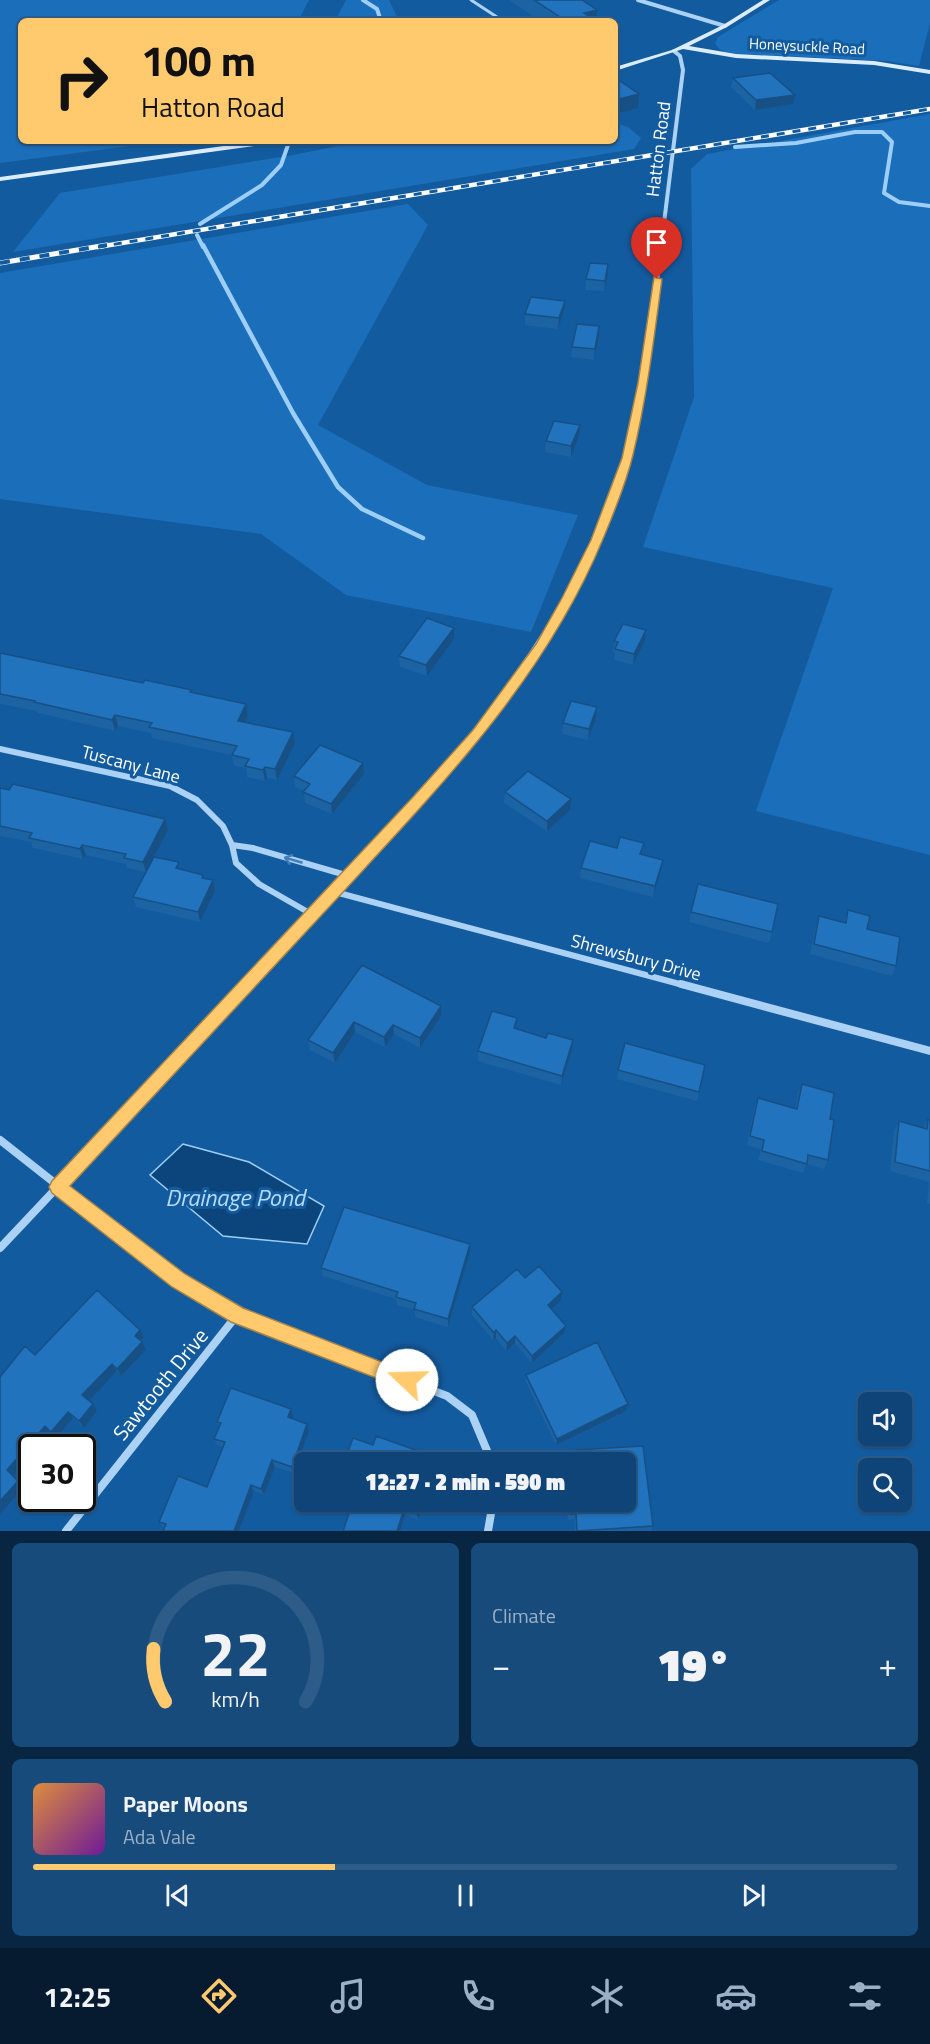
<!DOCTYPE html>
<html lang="en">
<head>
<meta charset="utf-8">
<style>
	:root { --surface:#0e4477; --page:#174b7c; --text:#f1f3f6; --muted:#9bb0c6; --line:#2e5c89; --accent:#ffca6e }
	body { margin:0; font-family:"Titillium Web",sans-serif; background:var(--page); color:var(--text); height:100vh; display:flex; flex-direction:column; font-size:22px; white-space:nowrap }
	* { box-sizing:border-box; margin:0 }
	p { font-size:20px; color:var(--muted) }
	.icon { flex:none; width:33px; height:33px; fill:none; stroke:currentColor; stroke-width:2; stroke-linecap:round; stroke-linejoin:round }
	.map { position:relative; height:1531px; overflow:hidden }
	.side { display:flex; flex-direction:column; gap:12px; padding:12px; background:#082541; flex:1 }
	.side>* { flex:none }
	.hud { position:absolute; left:18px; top:18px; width:600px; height:126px; border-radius:9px; box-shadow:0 2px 4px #0004,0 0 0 2px var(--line); background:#ffca6e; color:#111; overflow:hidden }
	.tools { position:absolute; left:858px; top:1392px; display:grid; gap:12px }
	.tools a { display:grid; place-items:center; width:54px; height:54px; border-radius:9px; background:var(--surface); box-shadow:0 2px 4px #0004,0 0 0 2px var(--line); font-size:30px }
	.speed { position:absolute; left:18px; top:1434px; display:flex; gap:12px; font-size:30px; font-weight:700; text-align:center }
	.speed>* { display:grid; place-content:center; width:78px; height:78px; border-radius:50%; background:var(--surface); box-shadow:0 2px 4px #0004,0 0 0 2px var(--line); line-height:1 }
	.speed .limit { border:3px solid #111; border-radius:9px; background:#fff; color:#111 }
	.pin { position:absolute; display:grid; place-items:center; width:51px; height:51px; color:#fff; margin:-62px -26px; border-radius:50% 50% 50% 0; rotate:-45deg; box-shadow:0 0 6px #0007 }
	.pin .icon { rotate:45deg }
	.me { position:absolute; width:66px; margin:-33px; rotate:291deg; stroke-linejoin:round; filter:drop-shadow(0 0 4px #0008) }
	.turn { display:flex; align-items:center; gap:21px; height:126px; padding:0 24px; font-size:27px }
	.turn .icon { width:78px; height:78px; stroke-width:2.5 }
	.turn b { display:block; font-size:42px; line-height:51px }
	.big { font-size:45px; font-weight:800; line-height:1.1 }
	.side .widget { flex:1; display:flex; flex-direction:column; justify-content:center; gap:9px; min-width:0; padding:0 21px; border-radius:9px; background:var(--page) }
	.side .dial { align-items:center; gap:0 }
	.dial svg { height:156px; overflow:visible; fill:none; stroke:var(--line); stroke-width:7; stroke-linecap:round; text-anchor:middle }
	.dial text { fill:var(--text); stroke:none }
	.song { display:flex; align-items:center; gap:18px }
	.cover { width:72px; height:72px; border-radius:9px; background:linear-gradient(135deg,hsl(30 70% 55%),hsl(280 70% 35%)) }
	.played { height:6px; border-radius:3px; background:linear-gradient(90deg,var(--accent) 35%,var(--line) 35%) }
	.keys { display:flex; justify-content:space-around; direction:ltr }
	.heat { display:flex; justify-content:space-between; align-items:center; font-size:33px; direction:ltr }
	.side .tiles { flex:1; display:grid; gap:12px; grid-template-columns:1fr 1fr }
	.widget:last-child { grid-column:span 2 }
	.trip { position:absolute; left:294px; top:1452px; width:342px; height:60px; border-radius:9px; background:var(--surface); box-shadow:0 2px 4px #0004,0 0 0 2px var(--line); font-weight:800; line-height:60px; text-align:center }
	.tab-bar { display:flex; height:96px; justify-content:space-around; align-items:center; background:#061b30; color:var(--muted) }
	.tab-bar .icon { width:42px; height:42px }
	.tab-bar .on { color:var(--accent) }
	.tab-bar b { font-size:27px; color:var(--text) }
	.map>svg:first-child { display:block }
	.green { fill:#1b6eb9 }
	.water { fill:#0c447c; stroke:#9dcef7; stroke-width:1.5 }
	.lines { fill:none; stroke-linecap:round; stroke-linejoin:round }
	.stream-far1 { stroke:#9dcef7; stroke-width:4 }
	.stream { stroke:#9dcef7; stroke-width:4.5 }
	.lane { stroke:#abd2f4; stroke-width:3 }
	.street-far3 { stroke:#abd2f4; stroke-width:4 }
	.street-far2 { stroke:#abd2f4; stroke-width:4.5 }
	.street-far1 { stroke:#abd2f4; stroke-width:6 }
	.street { stroke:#abd2f4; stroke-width:8 }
	.secondary { fill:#dbecfd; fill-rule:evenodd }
	.rail-far1-casing { stroke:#fff; stroke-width:4.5 }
	.rail-casing { stroke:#fff; stroke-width:5 }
	.rail-far1 { stroke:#135b9f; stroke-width:3; stroke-dasharray:8; stroke-linecap:butt }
	.rail { stroke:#135b9f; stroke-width:4; stroke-dasharray:10; stroke-linecap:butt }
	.wall { fill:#1c63a3 }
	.shaded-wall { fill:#175085 }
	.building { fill:#2173be; stroke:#175085; stroke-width:1.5 }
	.oneway { stroke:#417fb8 }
	.route { fill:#ffca6e; stroke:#a68348; stroke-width:1.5 }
	.labels { text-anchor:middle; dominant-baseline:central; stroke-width:6; stroke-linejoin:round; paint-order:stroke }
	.far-street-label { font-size:15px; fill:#fff; stroke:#135b9f }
	.street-label { font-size:18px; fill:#fff; stroke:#135b9f }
	.near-street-label { font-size:21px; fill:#fff; stroke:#135b9f }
	.near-water-label { font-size:24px; font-style:italic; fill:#b8dbfb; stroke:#135b9f }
</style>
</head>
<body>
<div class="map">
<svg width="930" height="1531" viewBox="0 0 930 1531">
	<rect width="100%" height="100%" fill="#135b9f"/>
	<!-- green -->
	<path class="green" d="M0 0H309L298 21H21V141H168L0 163Z
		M346 0H389L399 21H335Z
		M779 0H930V23L919 66 888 61 738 54C728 53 720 53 715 43L718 37Z
		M930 114V855L756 811 833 588 643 547 694 397 691 169 707 154Z
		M615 123 628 127 641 138 634 149 13 252 60 193 293 155 362 141H615Z
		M408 204 428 225 318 425 427 485 578 515 531 632 346 595 261 534 0 499V273Z"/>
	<!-- water -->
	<path class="water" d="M183 1144 249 1162 324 1206 307 1244 223 1236 150 1175Z"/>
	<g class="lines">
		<!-- stream-far1 -->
		<path class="stream-far1" d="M363 0 377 9 381 21
			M735 147 796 143 855 132H882L892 142 884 193 899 202 930 206
			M200 224 262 185 281 165 288 145
			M197 235 203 247"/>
		<!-- stream -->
		<path class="stream" d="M203 245 293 413 338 487 362 509 423 538"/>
		<!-- lane -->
		<path class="lane" d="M471 0 503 21"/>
		<!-- street-far3 -->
		<path class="street-far3" d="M638 0 725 26
			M661 247 683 70 680 56 674 51"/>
		<!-- street-far2 -->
		<path class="street-far2" d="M584 568C637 468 648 356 661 245"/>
		<!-- street-far1 -->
		<path class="street-far1" d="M0 749 170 786 197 800 223 826 232 845 236 863 259 884 313 915
			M232 845 253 848 349 876
			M335 892 687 986
			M247 986C370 853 499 727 585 566"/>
		<!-- street -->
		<path class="street" d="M681 984 930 1051
			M0 1140 179 1281 237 1315 447 1396 472 1415 488 1453 489 1462
			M0 1248 249 984
			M66 1531 237 1315
			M488 1531 493 1502"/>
		<!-- secondary -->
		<path class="secondary" d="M763 0H770L727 27 689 46 736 54 874 61 930 70V74L874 65 736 58 683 49 615 71V67L672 50 723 25Z
			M260 141H280L276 143 0 181V177Z"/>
		<defs>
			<path id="rail-far1" d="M98 247 930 109"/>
			<path id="rail" d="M0 263 107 245"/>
		</defs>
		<!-- rail-far1 casing -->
		<use href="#rail-far1" class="rail-far1-casing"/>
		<!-- rail casing -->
		<use href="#rail" class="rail-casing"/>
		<!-- rail-far1 -->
		<use href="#rail-far1" class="rail-far1"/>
		<!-- rail -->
		<use href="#rail" class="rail"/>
	</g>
	<!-- wall -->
	<path class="wall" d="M509 0H582L597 21H540Z
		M733 78 793 104 755 110 731 87Z
		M608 275 604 291 585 290 586 279Z
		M564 311 558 329 525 325V314Z
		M599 326V337L594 360 571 357 572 347Z
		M579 436 571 457 545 452 546 441Z
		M454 628V639L427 676 400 667 399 656Z
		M646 630 645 641 633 665 614 660 615 653 613 652 614 641Z
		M0 653 246 704 248 715 244 722 295 743 277 780 267 778 265 781 247 777 246 768 234 766 232 755 152 738 151 733 118 726 115 731 38 713 37 711 0 704Z
		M597 707 596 718 588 740 562 734 563 723Z
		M363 763 364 774 332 814 305 803 304 791 295 787 294 776Z
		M0 788 168 830 154 857 180 869 204 878 213 880 215 891 200 922 136 907 133 897 146 872 127 868 126 864 86 855 83 859 33 848 31 842 0 836Z
		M505 792 570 810 547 831 504 803Z
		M642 855 663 860 653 897 580 878 581 868Z
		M698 884 772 932 769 943 689 922Z
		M848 910 867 929 896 966 892 976 810 954 816 926 819 916 844 923Z
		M362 965 441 1006V1016L420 1048 394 1034 385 1047 355 1032 335 1063 310 1050 308 1040Z
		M517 1028 516 1029 546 1038 572 1050 561 1085 478 1061V1051Z
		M618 1070 699 1092 697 1101 617 1079Z
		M802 1084 830 1119 828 1160 824 1169 806 1164 803 1173 758 1160 761 1149 747 1145 754 1108 758 1098 795 1109 798 1093Z
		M928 1119 930 1120V1204L927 1203 929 1182 890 1171 894 1131 899 1121 923 1128Z
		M470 1244V1252L448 1327 415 1317V1310L397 1305 396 1299 323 1276 321 1268Z
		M525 1278 562 1292 561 1300 551 1309 564 1333 532 1363 515 1343 506 1351 496 1338 493 1340 472 1315V1307Z
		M140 1330 144 1337 141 1341 146 1350 121 1376 117 1371 89 1401 97 1411 84 1428 73 1418 56 1438 50 1433 37 1448H32L13 1476 24 1487 0 1514 35 1355Z
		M526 1375 626 1411 556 1445 526 1382Z
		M291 1409 293 1416 292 1419 307 1424 309 1431 294 1473 275 1467 264 1495 254 1491 239 1531H163L164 1528 159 1522 207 1487 223 1447 217 1445 214 1439 219 1426 217 1422Z
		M643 1446 653 1526 651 1531H575L574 1519 568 1520 566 1502H626V1462H575L574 1457 576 1450Z
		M353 1502H423L418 1520 405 1515Z"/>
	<!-- shaded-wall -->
	<path class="shaded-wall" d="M597 10 596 21 584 13Z
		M639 94 638 108 615 114V100Z
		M795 95 793 104 755 110 756 100Z
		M608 264V275L604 291 605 281Z
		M565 301 564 311 558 329 559 318Z
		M599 326V337L594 360 595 349Z
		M580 425 579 436 571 457V446Z
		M454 628V639L427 676 426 665Z
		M646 630 645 641 633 665 634 654Z
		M246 704 248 715 240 732 238 721Z
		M597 707 596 718 588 740 589 729Z
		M115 715 118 726 115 731 112 720Z
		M293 732 295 743 277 780 275 769Z
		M363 763 364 774 332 814 331 804Z
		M265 767 267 778 265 781 263 770Z
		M571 799 570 810 547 831V821Z
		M165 819 168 830 146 872 143 862Z
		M82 845 86 855 83 859 80 849Z
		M663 860 661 870 653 897 655 886Z
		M213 880 215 891 200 922 198 912Z
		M441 1006V1016L420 1048V1038Z
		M354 1022 355 1032 335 1063 333 1053Z
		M393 1025 394 1034 385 1047 384 1037Z
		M573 1040 572 1050 561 1085 562 1076Z
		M470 1244V1252L448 1327V1319Z
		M562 1292 561 1300 547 1313 548 1305Z
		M566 1326 564 1333 532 1363V1356Z
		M140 1330 144 1337 139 1343 135 1336Z
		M496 1330V1338L493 1340 494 1333Z
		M515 1336V1343L506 1351 507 1343Z
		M142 1342 146 1350 121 1376 117 1369Z
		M112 1364 117 1371 87 1403 82 1395Z
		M93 1404 97 1411 84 1428 79 1421Z
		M628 1404 626 1411 556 1445 557 1439Z
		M291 1409 293 1416 290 1424 288 1417Z
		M68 1412 73 1418 56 1438 51 1432Z
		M307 1424 309 1431 294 1473 292 1467Z
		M45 1426 50 1433 37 1448H32V1454L13 1476 7 1470Z
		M272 1460 275 1467 264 1495 261 1489Z
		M18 1481 24 1487 0 1514V1501Z
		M251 1485 254 1491 239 1531H234Z
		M421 1502H423L418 1520 417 1514Z
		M404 1509 405 1515 400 1531H397Z"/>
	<!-- building -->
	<path class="building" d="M534 0H582L597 10 584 13 597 21H566Z
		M770 73 795 95 756 100 733 78Z
		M615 79H617L639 94 615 100Z
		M590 263 608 264 605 281 586 279Z
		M531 297 565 301 559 318 525 314Z
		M577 324 599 326 595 349 572 347Z
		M554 421 580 425 571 446 546 441Z
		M427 618 454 628 426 665 399 656Z
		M623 624 646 630 634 654 615 649 618 642 614 641Z
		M0 653 143 683 145 680 192 690 190 692 246 704 238 721 293 732 275 769 265 767 263 770 245 766 249 759 232 755 237 746 149 727 152 723 115 715 112 720 34 702 35 701 0 694Z
		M571 701 597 707 589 729 563 723Z
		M320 745 363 763 331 804 303 792 310 784 294 776Z
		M528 771 571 799 547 821 505 792Z
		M13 784 165 819 143 862 124 858 126 854 82 845 80 849 29 838 32 833 0 826V788L9 790Z
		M620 837 644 843 640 854 663 860 655 886 581 868 590 841 617 848Z
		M154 857 179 862 176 868 203 875 202 878 213 880 198 912 133 897Z
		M698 884 778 904 772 932 691 912Z
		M848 910 870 916 867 929 900 937 896 966 814 944 819 916 846 923Z
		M362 965 441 1006 420 1038 393 1025 384 1037 354 1022 333 1053 308 1040Z
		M492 1011 517 1018 514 1028 546 1038 548 1033 573 1040 562 1076 478 1051Z
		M625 1043 705 1065 699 1092 618 1070Z
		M802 1084 834 1093 830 1119 834 1120 828 1160 808 1155 807 1164 762 1151 764 1140 750 1136 758 1098 797 1109Z
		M928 1119 930 1120V1171L895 1162 899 1121 927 1129Z
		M344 1207 470 1244 448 1319 414 1309 416 1303 396 1297 398 1292 321 1268Z
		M539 1266 562 1292 548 1305 566 1326 532 1356 515 1336 507 1343 496 1330 494 1333 472 1307 517 1269 525 1278Z
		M97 1290 140 1330 135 1336 142 1342 117 1369 112 1364 82 1395 93 1404 79 1421 68 1412 51 1432 45 1426 7 1470 18 1481 0 1501V1377L25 1346 35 1355Z
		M597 1342 628 1404 557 1439 526 1375Z
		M231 1388 291 1409 288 1417 307 1424 292 1467 272 1460 261 1489 251 1485 234 1531H163L166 1524 159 1522 178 1476 207 1487 225 1442 214 1439 221 1423 217 1422Z
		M376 1436 438 1458 436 1462H344L353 1438 373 1445Z
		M643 1446 653 1526 577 1531 576 1514H570L569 1502H626V1462H577L576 1450Z
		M353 1502H421L417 1514 404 1509 397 1531H343Z"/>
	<!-- one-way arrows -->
	<defs><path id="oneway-shaft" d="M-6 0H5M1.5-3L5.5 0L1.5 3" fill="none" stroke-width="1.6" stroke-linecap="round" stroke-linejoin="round" transform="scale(1.5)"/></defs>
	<use class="oneway" href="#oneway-shaft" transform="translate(293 860) rotate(-164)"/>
	<!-- route -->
	<path class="route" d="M654 277 662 279C654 338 647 397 633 455 626 483 614 513 603 539 544 682 435 792 332 904 245 998 158 1092 70 1186L185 1274 243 1308 413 1374 416 1380 413 1387 407 1390 231 1322 172 1287 52 1193 49 1187 52 1181 413 797 473 730 536 644 562 598 591 540 622 458 638 383Z"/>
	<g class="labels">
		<!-- far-street labels -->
		<g class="far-street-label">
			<text transform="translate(807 46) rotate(3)">Honeysuckle Road</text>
		</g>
		<!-- street labels -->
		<g class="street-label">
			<text transform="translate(658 149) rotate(-83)">Hatton Road</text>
			<text transform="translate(131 764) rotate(15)">Tuscany Lane</text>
			<text transform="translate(636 957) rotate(15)">Shrewsbury Drive</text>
		</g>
		<!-- near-street labels -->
		<g class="near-street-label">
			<text transform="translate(160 1384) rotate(-51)">Sawtooth Drive</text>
		</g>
		<!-- near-water labels -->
		<g class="near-water-label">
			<text x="235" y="1197">Drainage Pond</text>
		</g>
	</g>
</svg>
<div class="tools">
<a><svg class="icon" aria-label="sound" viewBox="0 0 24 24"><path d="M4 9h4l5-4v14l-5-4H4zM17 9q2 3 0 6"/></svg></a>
<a><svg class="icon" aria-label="search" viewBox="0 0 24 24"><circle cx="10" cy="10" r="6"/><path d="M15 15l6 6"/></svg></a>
</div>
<div class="speed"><div class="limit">30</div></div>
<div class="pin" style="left:657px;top:279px;background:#d93025"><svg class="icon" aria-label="arrive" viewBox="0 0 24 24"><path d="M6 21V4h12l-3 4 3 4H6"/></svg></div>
<svg class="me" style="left:407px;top:1380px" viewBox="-20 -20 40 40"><circle r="19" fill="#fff"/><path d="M0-13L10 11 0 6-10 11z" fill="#ffca6e"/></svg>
<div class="trip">12:27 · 2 min · 590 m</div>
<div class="hud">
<div class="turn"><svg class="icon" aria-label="right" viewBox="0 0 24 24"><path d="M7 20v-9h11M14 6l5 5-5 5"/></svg><div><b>100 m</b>Hatton Road</div></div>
</div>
</div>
<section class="side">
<div class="tiles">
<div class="widget dial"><svg viewBox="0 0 100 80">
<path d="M14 69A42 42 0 1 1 86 69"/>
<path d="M14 69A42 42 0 0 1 8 42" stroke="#ffca6e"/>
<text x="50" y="56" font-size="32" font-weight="700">22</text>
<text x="50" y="72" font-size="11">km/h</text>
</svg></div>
<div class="widget"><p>Climate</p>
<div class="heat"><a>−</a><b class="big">19°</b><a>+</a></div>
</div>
<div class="widget">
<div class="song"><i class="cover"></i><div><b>Paper Moons</b><p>Ada Vale</p></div></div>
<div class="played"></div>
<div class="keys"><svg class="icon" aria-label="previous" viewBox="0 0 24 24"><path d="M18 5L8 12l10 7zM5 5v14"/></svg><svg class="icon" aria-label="pause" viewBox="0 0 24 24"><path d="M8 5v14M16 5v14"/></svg><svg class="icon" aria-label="next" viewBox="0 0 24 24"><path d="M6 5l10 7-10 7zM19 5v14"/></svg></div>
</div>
</div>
</section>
<nav class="tab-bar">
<b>12:25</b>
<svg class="icon on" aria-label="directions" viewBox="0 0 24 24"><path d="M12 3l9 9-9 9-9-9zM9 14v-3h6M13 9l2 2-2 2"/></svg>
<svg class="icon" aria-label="music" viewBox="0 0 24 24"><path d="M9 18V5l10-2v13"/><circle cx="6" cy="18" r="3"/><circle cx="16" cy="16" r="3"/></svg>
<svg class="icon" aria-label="phone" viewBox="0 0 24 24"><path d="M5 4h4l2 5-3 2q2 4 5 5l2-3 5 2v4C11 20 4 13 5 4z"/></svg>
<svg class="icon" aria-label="climate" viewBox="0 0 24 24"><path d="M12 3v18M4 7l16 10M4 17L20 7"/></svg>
<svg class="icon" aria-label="car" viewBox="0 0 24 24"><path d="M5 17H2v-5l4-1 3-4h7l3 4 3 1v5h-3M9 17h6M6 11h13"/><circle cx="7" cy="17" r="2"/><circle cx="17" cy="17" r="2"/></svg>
<svg class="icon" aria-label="filters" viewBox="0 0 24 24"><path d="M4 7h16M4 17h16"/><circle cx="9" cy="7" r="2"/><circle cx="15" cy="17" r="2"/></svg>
</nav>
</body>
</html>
